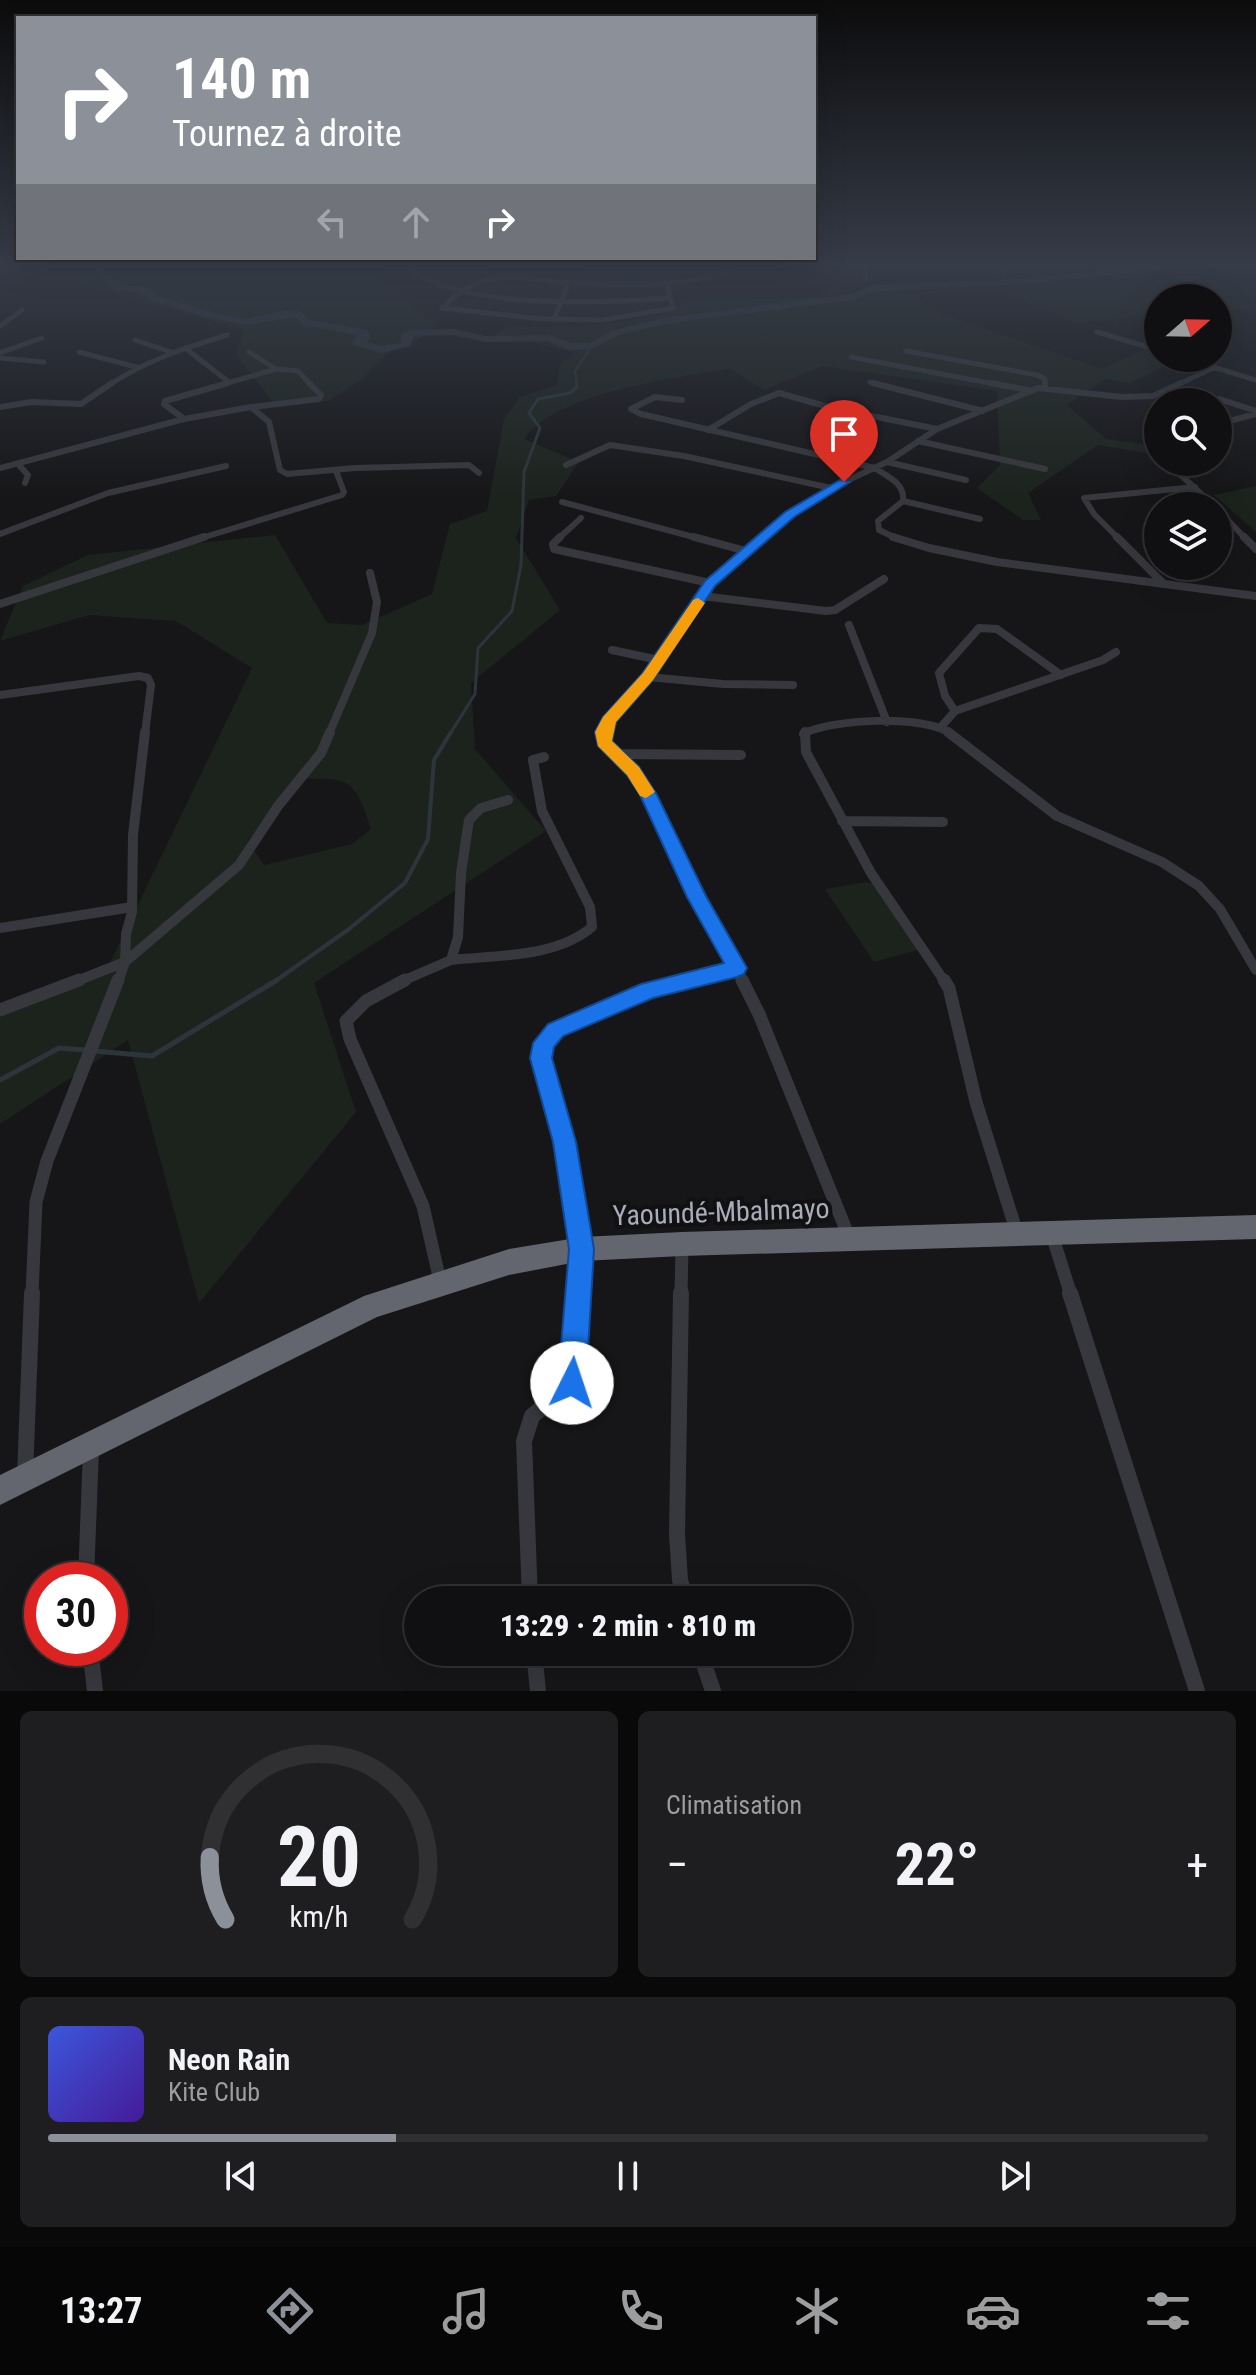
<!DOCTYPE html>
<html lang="fr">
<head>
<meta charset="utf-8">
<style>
	:root { --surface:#101012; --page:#1e1e20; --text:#f1f3f6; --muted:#9c9d9f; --line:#303032; --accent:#8c9099 }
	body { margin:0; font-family:"Roboto Condensed",sans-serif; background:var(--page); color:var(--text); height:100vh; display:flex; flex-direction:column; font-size:30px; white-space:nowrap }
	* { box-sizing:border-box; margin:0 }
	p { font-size:26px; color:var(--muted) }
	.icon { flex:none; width:44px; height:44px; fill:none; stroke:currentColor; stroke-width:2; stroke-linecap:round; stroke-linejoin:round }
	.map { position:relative; height:1691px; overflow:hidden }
	.side { display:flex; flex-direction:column; gap:20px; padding:20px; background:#09090a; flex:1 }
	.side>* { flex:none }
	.top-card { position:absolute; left:16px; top:16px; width:800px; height:244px; border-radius:0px; box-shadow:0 8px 32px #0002,0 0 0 2px var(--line); background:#8c9099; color:#fff; overflow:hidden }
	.needle { width:52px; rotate:70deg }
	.buttons { position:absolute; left:1144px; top:284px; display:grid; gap:16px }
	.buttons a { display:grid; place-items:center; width:88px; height:88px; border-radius:50%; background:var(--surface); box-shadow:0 8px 32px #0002,0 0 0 2px var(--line); font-size:40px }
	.speed { position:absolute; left:24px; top:1562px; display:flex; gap:16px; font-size:40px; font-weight:700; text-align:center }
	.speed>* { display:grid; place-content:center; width:104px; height:104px; border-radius:50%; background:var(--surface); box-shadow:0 8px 32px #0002,0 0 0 2px var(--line); line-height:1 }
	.speed .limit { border:12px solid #d22; background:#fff; color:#111 }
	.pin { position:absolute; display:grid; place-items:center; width:68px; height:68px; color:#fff; margin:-82px -34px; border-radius:50% 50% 50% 0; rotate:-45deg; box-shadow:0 0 8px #0007 }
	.pin .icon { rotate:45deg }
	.me { position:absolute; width:88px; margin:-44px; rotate:4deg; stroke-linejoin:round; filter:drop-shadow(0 0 6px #0008) }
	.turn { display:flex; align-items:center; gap:28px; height:168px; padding:0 24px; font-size:36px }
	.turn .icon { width:104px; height:104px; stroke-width:2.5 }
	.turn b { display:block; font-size:56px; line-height:68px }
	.lanes { display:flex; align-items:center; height:76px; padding:0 24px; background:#0003; justify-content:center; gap:40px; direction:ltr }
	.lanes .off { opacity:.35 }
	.big { font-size:60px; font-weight:800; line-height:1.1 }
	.side .tile { flex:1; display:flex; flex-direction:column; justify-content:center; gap:12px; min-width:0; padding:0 28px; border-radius:12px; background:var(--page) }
	.side .dial { align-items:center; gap:0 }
	.dial svg { height:208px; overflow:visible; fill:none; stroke:var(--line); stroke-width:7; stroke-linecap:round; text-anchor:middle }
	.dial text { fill:var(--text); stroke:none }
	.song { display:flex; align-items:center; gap:24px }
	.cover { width:96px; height:96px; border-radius:12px; background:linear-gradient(135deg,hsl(230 70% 55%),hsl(260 70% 35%)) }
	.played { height:8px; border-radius:4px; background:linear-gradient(90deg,var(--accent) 30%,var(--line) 30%) }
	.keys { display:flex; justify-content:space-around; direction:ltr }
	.heat { display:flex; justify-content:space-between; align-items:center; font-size:44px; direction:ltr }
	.side .tiles { flex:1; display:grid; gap:20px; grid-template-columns:1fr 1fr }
	.tile:last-child { grid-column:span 2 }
	.trip { position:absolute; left:404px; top:1586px; width:448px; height:80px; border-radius:40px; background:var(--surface); box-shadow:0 8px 32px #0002,0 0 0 2px var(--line); font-weight:800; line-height:80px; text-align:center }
	.tabs { display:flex; height:128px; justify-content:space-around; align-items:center; background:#060607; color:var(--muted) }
	.tabs .icon { width:56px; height:56px }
	.tabs .on { color:var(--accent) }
	.tabs b { font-size:36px; color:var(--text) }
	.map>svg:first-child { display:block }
	.green { fill:#1c231d; fill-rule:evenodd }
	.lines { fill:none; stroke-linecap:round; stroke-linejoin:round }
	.stream-far3 { stroke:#2c353c; stroke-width:2 }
	.stream-far2 { stroke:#2c353c; stroke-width:3 }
	.stream-far1 { stroke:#2c353c; stroke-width:4 }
	.stream { stroke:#2c353c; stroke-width:5 }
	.river { fill:#2c353c; fill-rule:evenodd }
	.street-far5 { stroke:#37383d; stroke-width:5 }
	.street-far4 { stroke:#37383d; stroke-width:6 }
	.street-far3 { stroke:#37383d; stroke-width:8 }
	.street-far2 { stroke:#37383d; stroke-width:10 }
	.street-far1 { stroke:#37383d; stroke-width:13 }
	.street { stroke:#37383d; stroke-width:16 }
	.highway { fill:#63666e; fill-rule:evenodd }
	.route { fill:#1a73e8; stroke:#114b97; stroke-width:2 }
	.slow { fill:#f59e0b }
	.labels { text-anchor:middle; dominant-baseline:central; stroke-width:8; stroke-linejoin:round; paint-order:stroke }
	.near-street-label { font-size:28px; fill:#a8adb8; stroke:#111113 }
</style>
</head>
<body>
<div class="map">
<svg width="1256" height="1691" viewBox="0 0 1256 1691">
	<rect width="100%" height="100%" fill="#161618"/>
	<!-- green -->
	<path class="green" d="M0 262H384L380 284 437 323 422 337 388 353 360 381 328 401 275 405 236 355 243 330 86 285 0 277Z
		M473 262H591C564 285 505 274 473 262Z
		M1176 262H1256V311L1218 309V298H1158V315L1076 323 987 286 943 291 927 289 918 292 921 302 945 315 1102 369 1145 349 1158 354V358L1176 360 1130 383 1105 379 1067 405 1106 439 1158 446V455L1098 445 1028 493 1041 520H1023L977 488 1000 465 997 391 822 366 764 390 729 368C675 379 556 392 524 439L579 462 556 496 529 500 516 538 560 610 471 683 475 749 546 831 314 983 356 1112 199 1303 128 1040 0 1124V1009L108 967 252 668 176 621 89 615 0 641 23 586 88 555 275 535 327 623 362 625 432 594 450 524 487 511 504 419 520 397 557 385 560 364 574 353 528 341 486 342 507 327 584 326 656 317 690 302 827 297 914 282 1028 278ZM296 779C350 778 354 777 371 829L352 844 264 865 248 841Z
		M1256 486V532L1214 495Z
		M866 882 876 884 921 949 874 962 825 889Z"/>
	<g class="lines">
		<!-- stream-far3 -->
		<path class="stream-far3" d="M577 385 575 371 592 346"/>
		<!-- stream-far2 -->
		<path class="stream-far2" d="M450 734 475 694 478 648 512 611 521 565 524 472 540 428 529 413 538 399 570 393 577 387 576 383"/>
		<!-- stream-far1 -->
		<path class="stream-far1" d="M274 982 349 929 405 883 428 839 434 760 451 732"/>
		<!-- stream -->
		<path class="stream" d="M94 1051 152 1056 277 980
			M0 1080 59 1048 85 1050"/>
		<!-- river -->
		<path class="river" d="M106 262H124L107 268 109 274 124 285 145 287 160 297 215 313 247 319 286 310 299 311 310 320 367 330 371 337 366 342 382 346 401 343V334L411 330 454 329 485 336 549 335 571 343H590L611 331 664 318 852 294 873 285 1014 279 1169 263 1256 262V268L1169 269 1014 285 875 291 854 300 664 324 619 335 592 349 569 350 547 341 485 342 454 335 413 336 411 346 382 353 354 345 352 343 358 335 302 325 296 317 247 325 210 318 152 301 139 292 117 290 100 277 97 266Z"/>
		<!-- street-far5 -->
		<path class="street-far5" d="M681 262H688
			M864 262 866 280
			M995 262 1004 273
			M927 267 947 262
			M412 270C467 310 601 303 669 298
			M442 308C455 295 471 283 489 279 512 274 540 281 563 282 621 286 679 289 735 269L737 262
			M442 308 543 319 602 320 673 308 667 283
			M554 319 569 282
			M0 326 22 310
			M1097 332 1158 350
			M135 340 171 352
			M185 348 229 382
			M906 351 1037 375 1045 379V385
			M79 352 136 367
			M249 352 276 369
			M0 353 42 338
			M851 357 1000 385
			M0 358 44 362
			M1184 358 1256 380
			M870 382 881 385
			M109 385C147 360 185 348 227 335
			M221 385 276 369 298 371 311 385
			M1177 385 1215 367"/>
		<!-- street-far4 -->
		<path class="street-far4" d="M873 383 983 411
			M990 383 1028 390
			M1045 383V387
			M1219 399 1256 411
			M682 400 655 397 631 409 641 414 875 468C888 477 905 483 903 501L878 521 879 530 898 539
			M0 407 32 402 81 404 112 383
			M251 407 319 399 321 395 309 383
			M184 419 164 404 165 401 228 383
			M1218 424 1256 414
			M708 430 751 404 779 393 832 408 937 429
			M918 441 1045 469
			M1158 446 1155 451 1158 454
			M887 462 966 480
			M1167 462 1214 506
			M19 465 28 475 25 483
			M566 465 610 445 684 456 831 488
			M0 468 184 419 251 407 269 422 280 470 287 474 355 468 469 465 479 473
			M903 501 980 519
			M562 502 701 539
			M1218 510 1246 539
			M0 534 108 493 226 466
			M198 539 342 495 344 492 336 471
			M558 539 581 518
			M759 539 831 488 887 462 937 429 1038 388 1122 397 1153 396 1181 383
			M1119 539 1094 514 1084 498 1195 487"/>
		<!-- street-far3 -->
		<path class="street-far3" d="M560 537 553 544 554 549 710 583
			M694 537 746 551
			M893 537 929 548 997 562 1256 596
			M1117 537 1163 583
			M1244 537 1256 549
			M702 596 826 611 835 610 884 579
			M0 604 204 537
			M849 625 887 722
			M612 650 659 660
			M648 677 723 684 793 685
			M0 695 139 676 148 678 151 685 145 734
			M955 711 945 696 939 673 979 628 997 629 1061 675
			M941 727 955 711 1103 660 1116 652
			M329 734 372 633 377 602 370 573
			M604 734 609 721 648 677 710 583 761 537
			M803 734C830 719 925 714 951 734"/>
		<!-- street-far2 -->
		<path class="street-far2" d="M604 732V742L633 771 648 795 697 897 743 982
			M805 732 806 752 871 873 945 982
			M948 732 1057 816 1162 862 1199 886 1220 909 1256 970
			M613 754 741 755
			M842 821 943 822
			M0 928 132 907
			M451 960C497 955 555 958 592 927L590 907 542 811 533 760 544 757
			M74 982 125 962 239 865 278 806 321 753 330 732
			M118 982 125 962 126 934 132 912 133 835 145 732
			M400 982 451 960 458 937 461 873 469 820 481 808 508 800
			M682 982 737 968"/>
		<!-- street-far1 -->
		<path class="street-far1" d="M405 980 366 1001 346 1021 350 1039 423 1206 440 1281
			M742 980 759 1014 849 1237
			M944 980 949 988 976 1102 1017 1233
			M0 1010 79 980
			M1052 1235 1071 1295
			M32 1295 36 1202 47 1161 118 980
			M579 1295C583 1232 572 1168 555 1107 550 1089 535 1060 545 1042 558 1018 661 987 690 980
			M681 1295 682 1246"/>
		<!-- street -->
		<path class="street" d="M681 1293 677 1534 680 1580 685 1600
			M1070 1293 1197 1691
			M25 1476 32 1293
			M86 1580 91 1449
			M530 1600 524 1441 532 1416 572 1383 579 1293
			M90 1648 95 1691
			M534 1652 538 1691
			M700 1652 713 1691"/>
		<!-- highway -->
		<path class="highway" d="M1256 1215V1239L682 1256 582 1261 509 1275 377 1317 0 1505V1475L364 1296 509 1249 582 1237 682 1232Z"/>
	</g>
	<!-- sky -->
	<linearGradient id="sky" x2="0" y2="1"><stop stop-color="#0c0c0d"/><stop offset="0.53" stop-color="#363c48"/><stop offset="1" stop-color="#363c48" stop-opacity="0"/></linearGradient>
	<rect width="1256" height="499" fill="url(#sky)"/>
	<!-- route -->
	<path class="route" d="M840 480 850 482 794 517 715 586 653 680 616 722 612 741 639 767 657 795 706 896 747 968 744 974 737 977 653 998 563 1036 554 1047 552 1058 576 1142 594 1249 586 1383 582 1393 572 1397 562 1393 558 1383 569 1249 553 1142 530 1058 533 1043 548 1024 641 984 724 963 687 897 640 795 627 775 598 746 595 732 603 717 642 674 705 581 785 512Z"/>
	<!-- slow -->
	<path class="slow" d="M698 598 705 603 653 680 616 722 612 741 639 767 655 792 646 798 640 796 627 775 598 746 595 732 603 717 643 673 693 600Z"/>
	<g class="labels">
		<!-- near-street labels -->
		<g class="near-street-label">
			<text transform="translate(721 1212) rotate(-2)">Yaoundé-Mbalmayo</text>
		</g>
	</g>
</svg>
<div class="buttons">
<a><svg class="needle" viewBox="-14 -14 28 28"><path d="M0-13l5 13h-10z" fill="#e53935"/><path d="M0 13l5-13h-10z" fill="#9c9d9f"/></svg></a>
<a><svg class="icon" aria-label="search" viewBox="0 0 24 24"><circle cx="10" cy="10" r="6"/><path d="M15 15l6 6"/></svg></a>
<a><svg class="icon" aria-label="layers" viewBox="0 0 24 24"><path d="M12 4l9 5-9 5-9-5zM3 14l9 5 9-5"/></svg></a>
</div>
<div class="speed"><div class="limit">30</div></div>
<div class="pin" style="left:844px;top:482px;background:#d93025"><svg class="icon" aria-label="arrive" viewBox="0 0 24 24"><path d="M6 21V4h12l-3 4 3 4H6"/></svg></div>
<svg class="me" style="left:572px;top:1383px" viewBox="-20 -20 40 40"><circle r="19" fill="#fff"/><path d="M0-13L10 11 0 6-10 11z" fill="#1a73e8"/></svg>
<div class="trip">13:29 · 2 min · 810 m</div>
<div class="top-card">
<div class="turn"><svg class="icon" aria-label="right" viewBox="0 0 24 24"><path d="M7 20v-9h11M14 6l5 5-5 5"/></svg><div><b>140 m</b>Tournez à droite</div></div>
<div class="lanes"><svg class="icon off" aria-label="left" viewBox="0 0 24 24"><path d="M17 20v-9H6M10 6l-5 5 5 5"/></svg><svg class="icon off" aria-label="ahead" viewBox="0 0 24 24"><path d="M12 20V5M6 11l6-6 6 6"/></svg><svg class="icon" aria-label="right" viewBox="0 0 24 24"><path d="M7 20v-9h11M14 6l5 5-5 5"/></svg></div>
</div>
</div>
<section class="side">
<div class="tiles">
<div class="tile dial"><svg viewBox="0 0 100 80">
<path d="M14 69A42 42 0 1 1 86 69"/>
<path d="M14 69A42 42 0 0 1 8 45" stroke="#8c9099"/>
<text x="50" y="56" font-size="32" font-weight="700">20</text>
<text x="50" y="72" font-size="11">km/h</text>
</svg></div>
<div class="tile"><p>Climatisation</p>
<div class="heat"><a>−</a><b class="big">22°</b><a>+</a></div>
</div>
<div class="tile">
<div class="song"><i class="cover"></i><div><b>Neon Rain</b><p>Kite Club</p></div></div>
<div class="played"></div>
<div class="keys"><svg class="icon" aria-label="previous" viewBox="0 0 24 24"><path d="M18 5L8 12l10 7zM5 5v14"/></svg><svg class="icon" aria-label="pause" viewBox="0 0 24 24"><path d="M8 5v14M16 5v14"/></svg><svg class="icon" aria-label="next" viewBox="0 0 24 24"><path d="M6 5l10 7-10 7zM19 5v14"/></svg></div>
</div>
</div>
</section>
<nav class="tabs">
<b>13:27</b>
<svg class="icon on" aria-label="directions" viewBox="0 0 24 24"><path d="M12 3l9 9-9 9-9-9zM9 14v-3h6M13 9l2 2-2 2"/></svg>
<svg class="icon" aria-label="music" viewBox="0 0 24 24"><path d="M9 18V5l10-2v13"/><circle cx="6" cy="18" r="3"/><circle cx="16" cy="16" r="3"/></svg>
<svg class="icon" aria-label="phone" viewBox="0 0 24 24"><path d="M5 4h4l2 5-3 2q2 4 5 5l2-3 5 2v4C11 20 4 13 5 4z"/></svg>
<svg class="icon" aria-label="climate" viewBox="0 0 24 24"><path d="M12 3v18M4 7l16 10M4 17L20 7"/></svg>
<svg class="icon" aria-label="car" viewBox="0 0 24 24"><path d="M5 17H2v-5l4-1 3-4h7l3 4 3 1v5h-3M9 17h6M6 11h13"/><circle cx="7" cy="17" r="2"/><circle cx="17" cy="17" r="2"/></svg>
<svg class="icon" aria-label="filters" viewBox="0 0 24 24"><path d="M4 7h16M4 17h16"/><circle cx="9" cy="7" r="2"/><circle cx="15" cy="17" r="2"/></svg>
</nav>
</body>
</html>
